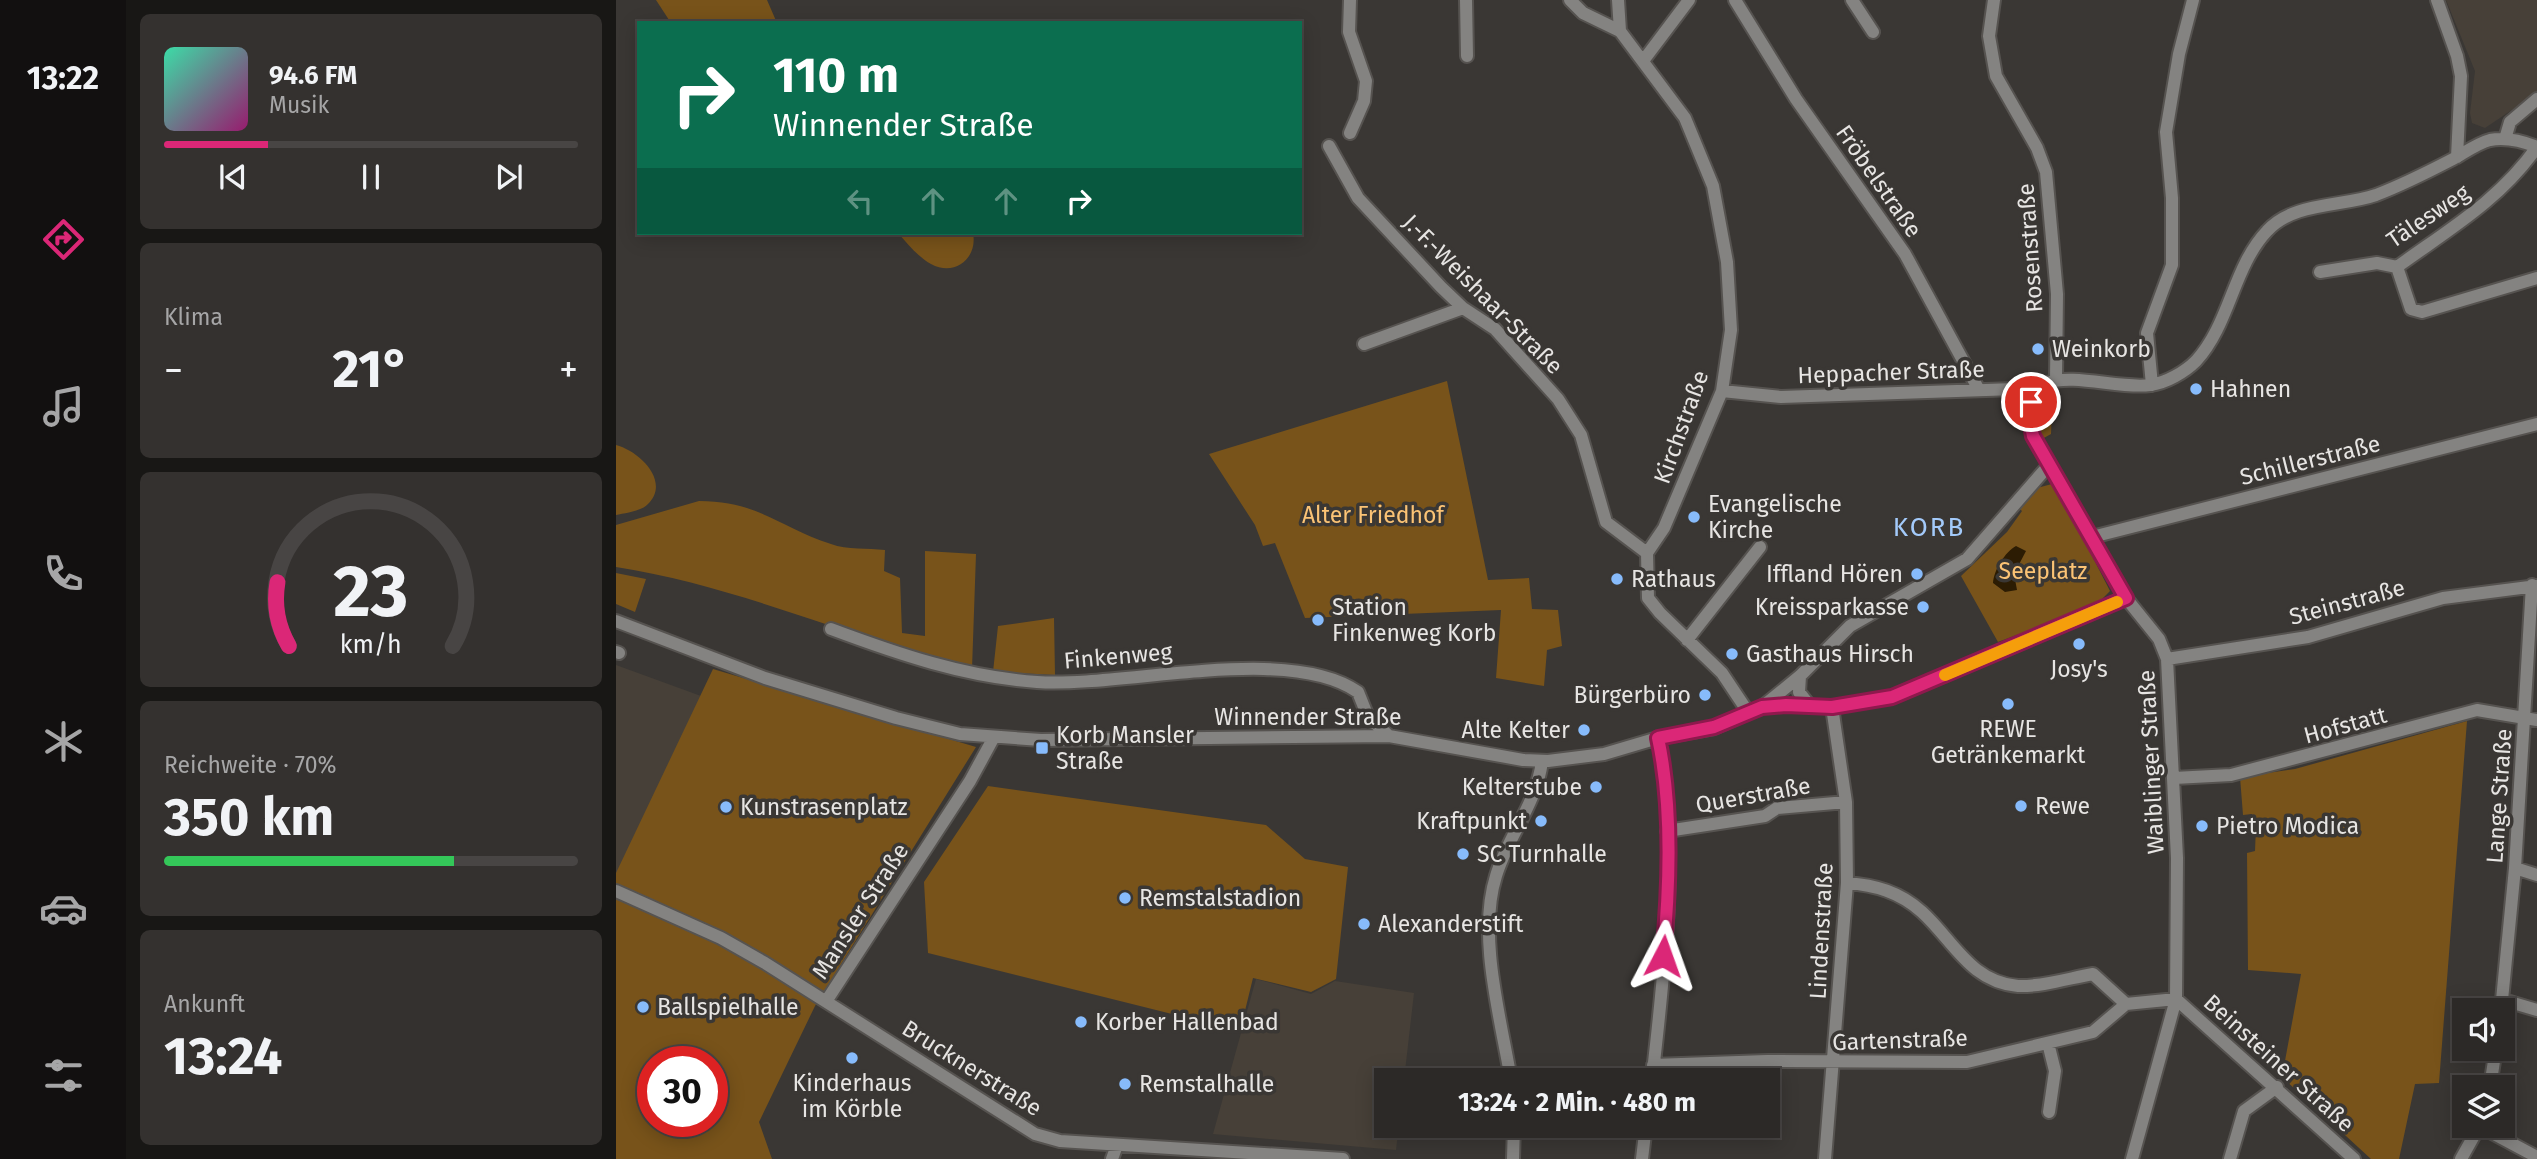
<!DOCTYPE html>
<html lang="de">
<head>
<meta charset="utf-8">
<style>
	:root { --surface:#2c2927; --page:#34312f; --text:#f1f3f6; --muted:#a6a6a7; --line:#484544; --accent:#db2777 }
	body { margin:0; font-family:"Fira Sans",sans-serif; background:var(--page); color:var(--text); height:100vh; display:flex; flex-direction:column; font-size:26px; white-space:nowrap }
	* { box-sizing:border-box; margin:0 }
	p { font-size:23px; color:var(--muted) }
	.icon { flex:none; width:38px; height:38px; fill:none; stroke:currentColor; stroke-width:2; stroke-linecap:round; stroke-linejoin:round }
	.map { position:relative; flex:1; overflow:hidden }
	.side { display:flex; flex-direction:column; gap:14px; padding:14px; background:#181715; width:490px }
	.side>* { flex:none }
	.hud { position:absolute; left:21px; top:21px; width:665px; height:214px; border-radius:0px; box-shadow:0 4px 18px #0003,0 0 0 2px var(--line); background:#0b6e4f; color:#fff; overflow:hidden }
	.buttons { position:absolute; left:1836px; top:998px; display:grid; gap:14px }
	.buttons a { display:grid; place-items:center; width:63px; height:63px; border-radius:0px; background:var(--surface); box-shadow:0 4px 18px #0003,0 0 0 2px var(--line); font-size:35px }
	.speed { position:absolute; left:21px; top:1046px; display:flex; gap:14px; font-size:35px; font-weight:700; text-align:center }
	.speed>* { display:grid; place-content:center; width:91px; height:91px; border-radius:50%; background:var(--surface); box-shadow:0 4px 18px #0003,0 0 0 2px var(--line); line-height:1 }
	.speed .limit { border:10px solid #d22; background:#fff; color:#111 }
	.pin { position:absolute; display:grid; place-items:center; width:60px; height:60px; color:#fff; margin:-30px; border:4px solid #fff; border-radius:50%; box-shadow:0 2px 7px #0007 }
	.me { position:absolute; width:77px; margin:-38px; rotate:4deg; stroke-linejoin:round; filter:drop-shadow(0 0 5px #0008) }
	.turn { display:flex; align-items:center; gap:24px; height:147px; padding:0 21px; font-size:32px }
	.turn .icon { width:91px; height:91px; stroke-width:2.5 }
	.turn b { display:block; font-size:49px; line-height:60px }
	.lanes { display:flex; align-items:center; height:66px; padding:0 21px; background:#0003; justify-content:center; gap:35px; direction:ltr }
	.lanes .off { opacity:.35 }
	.big { font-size:52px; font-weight:700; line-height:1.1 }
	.side .widget { flex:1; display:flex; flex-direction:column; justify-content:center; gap:10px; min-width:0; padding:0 24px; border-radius:10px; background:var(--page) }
	.side .dial { align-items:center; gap:0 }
	.dial svg { height:182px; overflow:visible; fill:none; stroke:var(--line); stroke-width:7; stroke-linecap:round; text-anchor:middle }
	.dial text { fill:var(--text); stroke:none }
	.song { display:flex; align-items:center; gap:21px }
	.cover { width:84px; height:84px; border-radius:10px; background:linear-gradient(135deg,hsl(160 70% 55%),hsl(320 70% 35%)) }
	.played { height:7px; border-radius:4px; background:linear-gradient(90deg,var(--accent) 25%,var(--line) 25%) }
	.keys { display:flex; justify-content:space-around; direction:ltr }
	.heat { display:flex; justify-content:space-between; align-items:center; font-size:38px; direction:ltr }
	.charge { height:10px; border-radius:5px; background:linear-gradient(90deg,#34c759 70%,var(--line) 0) }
	.trip { position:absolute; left:758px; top:1068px; width:406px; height:70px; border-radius:0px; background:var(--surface); box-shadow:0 4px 18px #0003,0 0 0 2px var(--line); font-weight:700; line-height:70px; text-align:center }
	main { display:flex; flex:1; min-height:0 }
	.tab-bar { display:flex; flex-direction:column; width:126px; justify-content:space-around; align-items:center; background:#121010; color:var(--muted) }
	.tab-bar .icon { width:49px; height:49px }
	.tab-bar .active { color:var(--accent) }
	.tab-bar b { font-size:32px; color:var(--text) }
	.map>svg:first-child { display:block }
	.built { fill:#474038 }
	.green { fill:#78531a; fill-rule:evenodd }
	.water { fill:#2c1c03 }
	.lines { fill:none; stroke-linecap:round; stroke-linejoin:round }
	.minor-casing { stroke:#565350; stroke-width:16 }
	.minor { stroke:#848381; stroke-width:12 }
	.route-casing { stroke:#8e194d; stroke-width:18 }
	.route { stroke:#db2777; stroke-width:12 }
	.slow { stroke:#f59e0b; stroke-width:12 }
	.poi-dot { fill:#87bbfb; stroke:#3a3734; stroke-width:2.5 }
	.labels { text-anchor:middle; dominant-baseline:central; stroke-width:7; stroke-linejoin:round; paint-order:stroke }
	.street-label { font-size:23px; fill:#e7e5e3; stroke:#3a3734 }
	.poi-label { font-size:23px; fill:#e7e5e3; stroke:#3a3734; text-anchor:start }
	.park-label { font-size:23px; fill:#fbc375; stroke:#3a3734 }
	.quarter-label { font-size:26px; letter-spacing:2px; fill:#a3cafa; stroke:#3a3734 }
</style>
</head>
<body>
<main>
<nav class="tab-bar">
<b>13:22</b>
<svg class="icon active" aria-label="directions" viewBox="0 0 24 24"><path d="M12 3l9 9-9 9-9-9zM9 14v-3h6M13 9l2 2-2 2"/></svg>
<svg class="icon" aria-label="music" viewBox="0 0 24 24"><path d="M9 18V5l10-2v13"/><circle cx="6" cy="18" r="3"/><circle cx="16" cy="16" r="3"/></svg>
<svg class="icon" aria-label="phone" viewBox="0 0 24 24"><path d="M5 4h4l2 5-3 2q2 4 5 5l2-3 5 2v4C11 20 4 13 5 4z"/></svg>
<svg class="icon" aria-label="climate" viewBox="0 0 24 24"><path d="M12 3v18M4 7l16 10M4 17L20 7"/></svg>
<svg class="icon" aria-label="car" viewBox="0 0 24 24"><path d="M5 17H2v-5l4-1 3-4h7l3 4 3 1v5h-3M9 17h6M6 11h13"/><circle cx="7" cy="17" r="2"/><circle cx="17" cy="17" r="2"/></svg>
<svg class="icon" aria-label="filters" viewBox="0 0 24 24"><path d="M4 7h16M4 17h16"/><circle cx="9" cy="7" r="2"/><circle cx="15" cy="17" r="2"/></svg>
</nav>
<section class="side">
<div class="widget">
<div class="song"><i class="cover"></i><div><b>94.6 FM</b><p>Musik</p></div></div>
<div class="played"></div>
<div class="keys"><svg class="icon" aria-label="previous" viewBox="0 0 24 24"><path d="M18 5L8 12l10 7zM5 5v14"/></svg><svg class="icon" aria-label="pause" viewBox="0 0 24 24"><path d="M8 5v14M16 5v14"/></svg><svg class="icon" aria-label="next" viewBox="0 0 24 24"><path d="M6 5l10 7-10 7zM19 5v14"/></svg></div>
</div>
<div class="widget"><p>Klima</p>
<div class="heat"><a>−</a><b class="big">21°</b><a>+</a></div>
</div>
<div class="widget dial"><svg viewBox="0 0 100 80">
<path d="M14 69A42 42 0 1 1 86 69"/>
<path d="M14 69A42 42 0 0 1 9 41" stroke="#db2777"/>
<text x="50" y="56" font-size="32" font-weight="700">23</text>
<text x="50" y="72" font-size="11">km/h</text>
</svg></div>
<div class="widget"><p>Reichweite · 70%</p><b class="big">350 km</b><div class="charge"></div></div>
<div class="widget"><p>Ankunft</p><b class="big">13:24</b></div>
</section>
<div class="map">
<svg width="1921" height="1159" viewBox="0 0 1921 1159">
	<rect width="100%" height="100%" fill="#3a3734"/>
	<!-- built -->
	<path class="built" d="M1830 0H1921V93L1869 128 1856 123 1854 113 1859 71Z
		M0 665 85 696 1 873H0Z
		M640 979 695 994 719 981 798 993 788 1080H770V1125H783L780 1150 597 1134Z"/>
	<!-- green -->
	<path class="green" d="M40 0H151L161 23H55Z
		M282 233H357C362 258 339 277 315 264 302 257 291 243 282 233Z
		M831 381 872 580 913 578 916 609 942 610 946 646 931 650 928 686 880 678 885 610 689 618 659 543 647 546 639 525 593 454Z
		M1432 387H1437L1435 434 1426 439 1418 413Z
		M0 445C23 451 55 481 32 504 26 511 9 513 0 515Z
		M1436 484 1442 489 1494 591 1480 605 1382 642 1345 576 1391 532 1406 511 1403 508 1421 488Z
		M83 501C142 501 163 527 215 544 231 550 252 548 269 550L268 571 284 578 286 633 309 636V551L360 554 356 669C236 639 123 586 0 567V525Z
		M0 573 30 579 19 612 0 604Z
		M438 618 439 675 377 672 382 626Z
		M97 669 360 747 199 1006 143 1122 156 1159H0V873ZM37 1062H96V1122H37Z
		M1851 721 1823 1083 1799 1084 1783 1159H1755L1666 1077 1685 974 1632 970 1631 853 1639 851 1640 826 1636 814 1627 815 1624 777 1679 769Z
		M372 786 650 825 689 859 732 867 720 979 695 992 637 978 624 1031 312 953 308 882Z"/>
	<!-- water -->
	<path class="water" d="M1400 546 1410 551 1398 574 1401 590 1389 592 1377 583C1378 570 1389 552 1400 546Z"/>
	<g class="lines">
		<defs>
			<path id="minor" d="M850 0 851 56
				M954 0 967 13 1004 31
				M1002 0 1004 31 1069 118 1097 186 1111 262 1115 330 1106 391 1048 528 1031 553
				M1119 0 1180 99 1289 254 1363 390
				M1236 0 1257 32
				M1378 0 1373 36 1380 76 1421 148 1430 172 1441 294 1440 379
				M1821 0 1841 56 1845 76 1841 157
				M1027 61 1073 0
				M734 133 748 101 750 81 733 32 734 0
				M1889 139 1894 122 1921 99
				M713 146 742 198 825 287 847 308 879 329 942 399 965 435 990 522 1031 553
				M1781 267 1795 309 1806 312 1921 278
				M1704 272 1761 263 1781 267C1832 230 1884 200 1921 147
				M748 344 847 308
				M1536 385 1531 333 1556 265V198L1550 132 1563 54 1577 0
				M1106 391 1165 397 1399 389 1418 395
				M1476 537 1921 424
				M1031 553 1032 598 1044 613 1106 673 1132 712
				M0 621 149 678 280 718 344 734 425 740 773 736 907 760 932 761 988 754 1042 738 1098 728 1146 707 1184 676 1234 626 1351 559 1433 465
				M215 629C282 654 349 677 421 682 507 688 672 643 742 692L752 717 773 736
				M1071 640 1144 547
				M0 652 3 653
				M1551 659 1692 637 1827 598 1921 586
				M1184 676 1183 692 1193 705
				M1147 707 1170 704 1216 707 1276 697 1510 598
				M1558 778 1615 775 1861 710 1921 720
				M1051 831 1149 816 1161 808 1230 802
				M1899 868 1921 875
				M1231 883C1259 885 1284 892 1306 912 1337 940 1354 982 1402 986 1425 987 1454 978 1477 974L1510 1004
				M0 891 105 938 149 963 419 1134 444 1141 727 1159
				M211 1000 354 781 378 737
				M1887 1000 1921 1010
				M1885 1010 1899 868 1916 585
				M1432 1043 1439 1071 1433 1112
				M1037 1065 1151 1061 1351 1062 1477 1032 1510 1004 1560 999 1738 1159
				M895 1080C885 1019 861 936 880 876 892 836 921 803 926 761
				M1036 1080C1048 977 1064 839 1042 738
				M1874 1087 1880 1048
				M1863 1126 1921 1157
				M496 1159 501 1145
				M897 1159 898 1125
				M1026 1159 1030 1125
				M1209 1159 1231 883 1230 802 1216 707
				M1516 1159 1560 999 1561 858 1551 659 1543 639 1510 598 1417 436C1395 347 1489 392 1534 385 1550 383 1569 372 1580 361 1614 324 1617 267 1651 231 1677 202 1725 207 1760 195 1786 185 1812 172 1837 159 1848 153 1862 143 1874 140 1891 137 1906 141 1921 147
				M1614 1159 1628 1111 1661 1087
				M1845 1159 1864 1125"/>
		</defs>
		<!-- minor casing -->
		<use href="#minor" class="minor-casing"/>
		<!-- minor -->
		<use href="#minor" class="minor"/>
	</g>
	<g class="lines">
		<defs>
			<path id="route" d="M1047 956C1054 885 1057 807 1042 738L1098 727 1146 707 1170 705 1216 707 1276 697 1510 598 1417 436 1412 410 1415 402"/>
		</defs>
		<!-- route casing -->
		<use href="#route" class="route-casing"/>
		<!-- route -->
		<use href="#route" class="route"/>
		<!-- slow -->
		<path class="slow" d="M1329 675 1501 602"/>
	</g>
	<!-- markers -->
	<g class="poi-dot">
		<circle cx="1422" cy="349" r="7"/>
		<circle cx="1580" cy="389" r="7"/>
		<circle cx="1078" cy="517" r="7"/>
		<circle cx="1301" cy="574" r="7"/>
		<circle cx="1001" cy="579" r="7"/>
		<circle cx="1307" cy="607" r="7"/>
		<circle cx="702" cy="620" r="7"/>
		<circle cx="1463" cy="644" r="7"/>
		<circle cx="1116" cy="654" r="7"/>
		<circle cx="1089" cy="695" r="7"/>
		<circle cx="1392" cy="704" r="7"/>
		<circle cx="968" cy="730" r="7"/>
		<rect x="419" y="741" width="14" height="14" rx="3.5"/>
		<circle cx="980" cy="787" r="7"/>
		<circle cx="1405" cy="806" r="7"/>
		<circle cx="110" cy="807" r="7"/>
		<circle cx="925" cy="821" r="7"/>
		<circle cx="1586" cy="826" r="7"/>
		<circle cx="847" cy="854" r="7"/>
		<circle cx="509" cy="898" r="7"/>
		<circle cx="748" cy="924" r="7"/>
		<circle cx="27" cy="1007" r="7"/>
		<circle cx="465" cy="1022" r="7"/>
		<circle cx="236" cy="1058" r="7"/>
		<circle cx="509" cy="1084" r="7"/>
	</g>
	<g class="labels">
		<!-- street labels -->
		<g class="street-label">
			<text transform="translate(1263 181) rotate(55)">Fröbelstraße</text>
			<text transform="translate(1812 216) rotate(-34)">Tälesweg</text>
			<text transform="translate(1414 248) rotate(-94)">Rosenstraße</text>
			<text transform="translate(867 294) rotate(45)">J.-F.-Weishaar-Straße</text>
			<text transform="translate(1275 372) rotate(-2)">Heppacher Straße</text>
			<text transform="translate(1065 427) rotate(-70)">Kirchstraße</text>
			<text transform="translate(1694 460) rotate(-14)">Schillerstraße</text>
			<text transform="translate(1731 602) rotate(-15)">Steinstraße</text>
			<text transform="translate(502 656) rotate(-5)">Finkenweg</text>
			<text x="692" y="717">Winnender Straße</text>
			<text transform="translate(1729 725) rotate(-15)">Hofstatt</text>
			<text transform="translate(1535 762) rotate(-93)">Waiblinger Straße</text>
			<text transform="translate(1137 795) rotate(-10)">Querstraße</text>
			<text transform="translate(1883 796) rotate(-86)">Lange Straße</text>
			<text transform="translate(244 911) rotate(-57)">Mansler Straße</text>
			<text transform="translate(1205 931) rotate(-87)">Lindenstraße</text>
			<text transform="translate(1284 1040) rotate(-2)">Gartenstraße</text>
			<text transform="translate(1663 1063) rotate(42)">Beinsteiner Straße</text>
			<text transform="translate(356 1068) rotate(32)">Brucknerstraße</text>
		</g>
		<!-- poi labels -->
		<g class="poi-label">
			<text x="1436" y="349">Weinkorb</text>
			<text x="1594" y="389">Hahnen</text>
			<text x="1092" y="504">Evangelische<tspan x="1092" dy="26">Kirche</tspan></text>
			<text x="1287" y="574" text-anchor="end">Iffland Hören</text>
			<text x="1015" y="579">Rathaus</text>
			<text x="716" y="607">Station<tspan x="716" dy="26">Finkenweg Korb</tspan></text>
			<text x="1293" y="607" text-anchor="end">Kreissparkasse</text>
			<text x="1130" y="654">Gasthaus Hirsch</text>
			<text x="1463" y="669" text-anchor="middle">Josy's</text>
			<text x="1075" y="695" text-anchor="end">Bürgerbüro</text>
			<text x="1392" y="729" text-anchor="middle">REWE<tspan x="1392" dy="26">Getränkemarkt</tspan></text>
			<text x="954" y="730" text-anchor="end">Alte Kelter</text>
			<text x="440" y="735">Korb Mansler<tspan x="440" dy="26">Straße</tspan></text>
			<text x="966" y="787" text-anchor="end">Kelterstube</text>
			<text x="1419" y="806">Rewe</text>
			<text x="124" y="807">Kunstrasenplatz</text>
			<text x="911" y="821" text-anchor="end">Kraftpunkt</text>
			<text x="1600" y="826">Pietro Modica</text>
			<text x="861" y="854">SC Turnhalle</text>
			<text x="523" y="898">Remstalstadion</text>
			<text x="762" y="924">Alexanderstift</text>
			<text x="41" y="1007">Ballspielhalle</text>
			<text x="479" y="1022">Korber Hallenbad</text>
			<text x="236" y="1083" text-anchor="middle">Kinderhaus<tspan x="236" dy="26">im Körble</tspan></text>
			<text x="523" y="1084">Remstalhalle</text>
		</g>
		<!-- park labels -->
		<g class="park-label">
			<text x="757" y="515">Alter Friedhof</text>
			<text x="1427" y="571">Seeplatz</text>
		</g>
		<!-- quarter labels -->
		<g class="quarter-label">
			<text x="1313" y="527">KORB</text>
		</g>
	</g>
</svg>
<div class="buttons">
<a><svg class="icon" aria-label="sound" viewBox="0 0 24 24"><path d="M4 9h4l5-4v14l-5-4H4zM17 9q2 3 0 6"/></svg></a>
<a><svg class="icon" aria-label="layers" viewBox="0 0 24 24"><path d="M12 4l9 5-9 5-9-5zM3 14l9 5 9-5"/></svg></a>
</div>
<div class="speed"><div class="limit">30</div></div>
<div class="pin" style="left:1415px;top:402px;background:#d93025"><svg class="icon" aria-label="arrive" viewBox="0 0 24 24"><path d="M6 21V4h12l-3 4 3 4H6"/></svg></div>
<svg class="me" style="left:1047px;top:956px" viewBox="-20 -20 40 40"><path d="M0-17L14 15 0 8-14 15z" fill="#db2777" stroke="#fff" stroke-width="4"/></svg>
<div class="trip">13:24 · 2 Min. · 480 m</div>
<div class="hud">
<div class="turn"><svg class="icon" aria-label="right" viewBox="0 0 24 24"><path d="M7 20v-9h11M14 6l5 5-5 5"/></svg><div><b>110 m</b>Winnender Straße</div></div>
<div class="lanes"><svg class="icon off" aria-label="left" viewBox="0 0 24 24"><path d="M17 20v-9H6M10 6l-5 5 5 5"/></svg><svg class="icon off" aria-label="ahead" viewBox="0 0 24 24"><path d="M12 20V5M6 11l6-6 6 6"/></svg><svg class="icon off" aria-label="ahead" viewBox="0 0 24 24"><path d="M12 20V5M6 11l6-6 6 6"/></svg><svg class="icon" aria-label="right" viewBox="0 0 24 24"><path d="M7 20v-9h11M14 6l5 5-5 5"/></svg></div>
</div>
</div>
</main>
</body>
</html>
